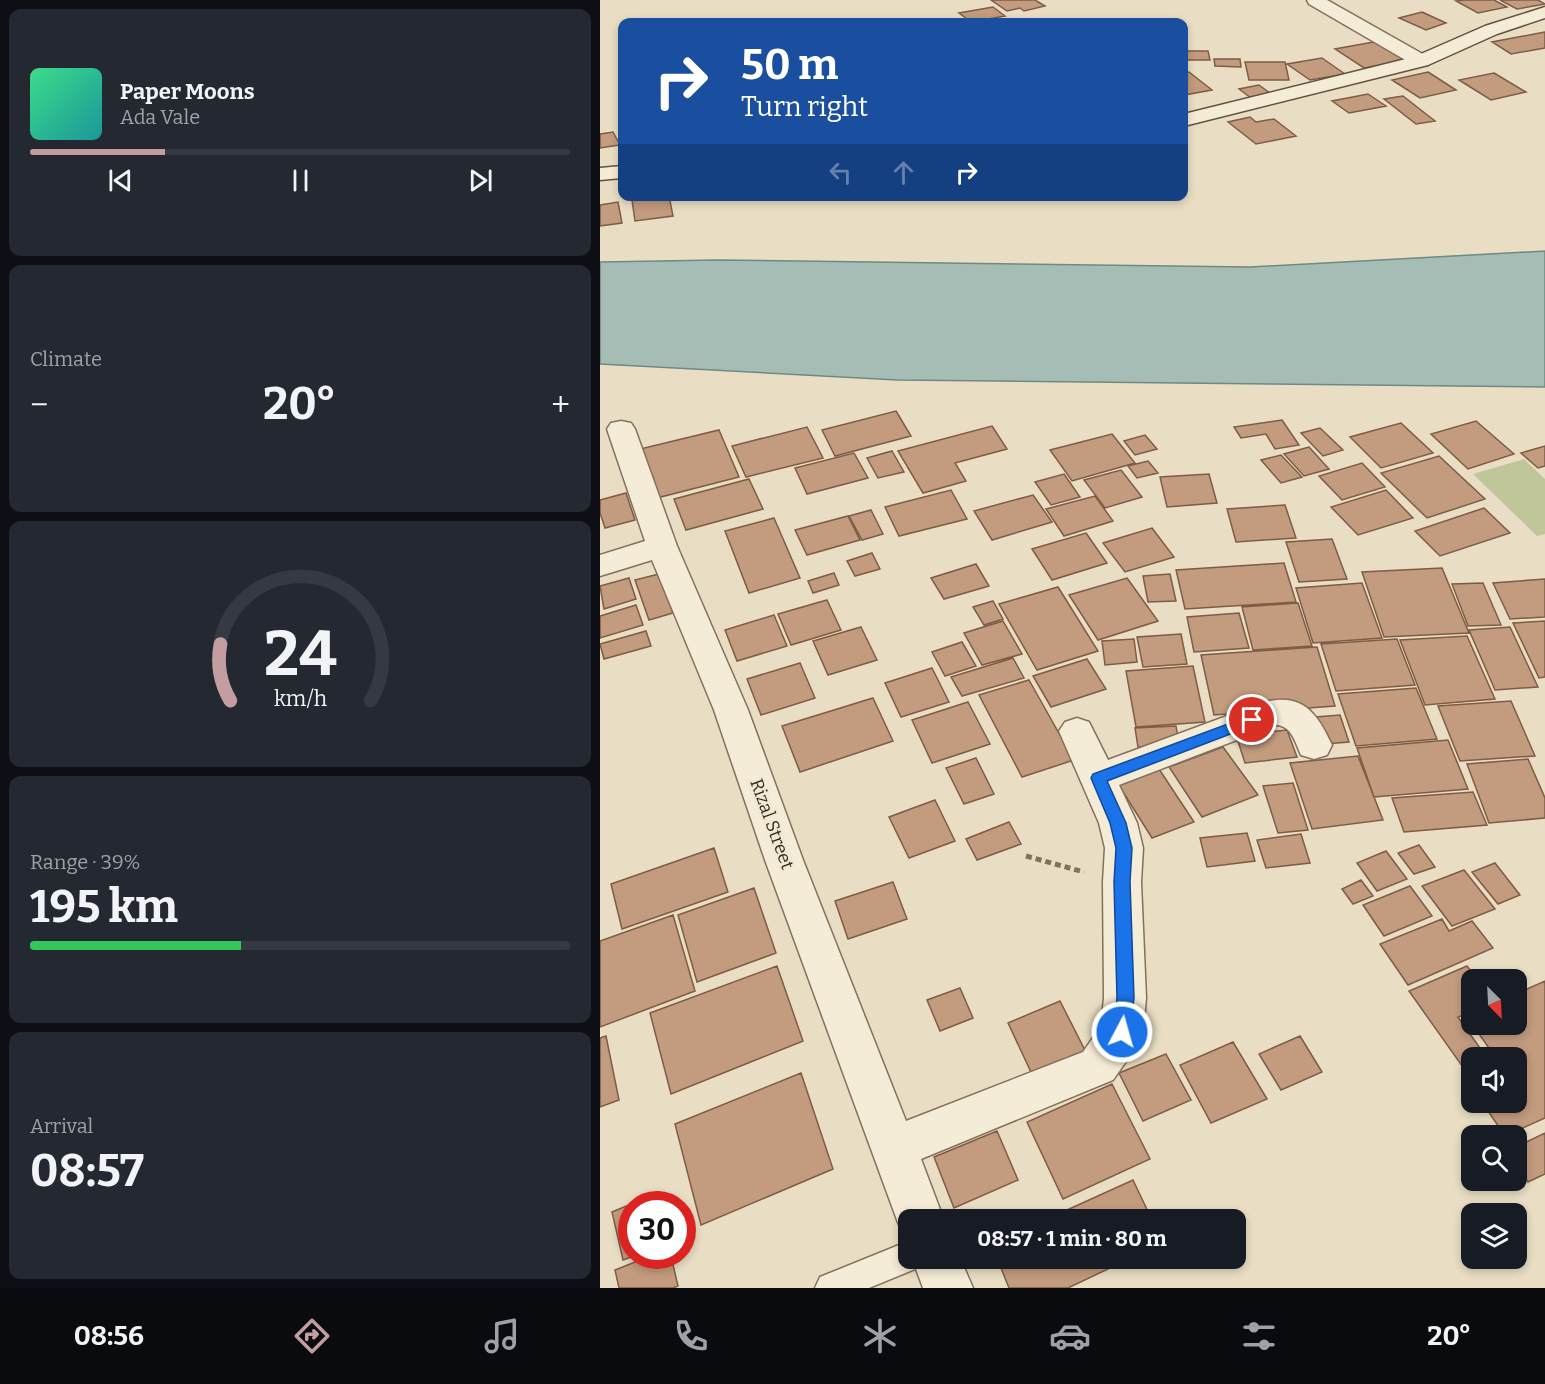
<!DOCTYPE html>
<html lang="en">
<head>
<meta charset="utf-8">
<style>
	:root { --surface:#171b24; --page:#242831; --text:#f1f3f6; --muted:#9ea1a6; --line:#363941; --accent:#c39d9f }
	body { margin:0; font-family:Bitter,serif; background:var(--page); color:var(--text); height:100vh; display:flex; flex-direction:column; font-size:22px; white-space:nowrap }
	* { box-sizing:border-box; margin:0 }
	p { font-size:20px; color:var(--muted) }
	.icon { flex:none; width:33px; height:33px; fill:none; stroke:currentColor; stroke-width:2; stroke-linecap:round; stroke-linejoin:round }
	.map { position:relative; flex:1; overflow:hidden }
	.details { display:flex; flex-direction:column; gap:9px; padding:9px; background:#0d0f14; width:600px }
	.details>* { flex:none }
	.guide { position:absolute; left:18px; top:18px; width:570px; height:183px; border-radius:12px; box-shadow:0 3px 9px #0003; background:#1a4fa0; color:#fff; overflow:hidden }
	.needle { width:39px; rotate:156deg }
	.buttons { position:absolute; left:861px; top:969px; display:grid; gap:12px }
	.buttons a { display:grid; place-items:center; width:66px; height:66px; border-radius:12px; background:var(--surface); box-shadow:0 3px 9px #0003; font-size:30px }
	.speed { position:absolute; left:18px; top:1191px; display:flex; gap:12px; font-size:30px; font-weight:700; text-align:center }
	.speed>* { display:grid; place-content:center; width:78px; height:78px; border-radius:50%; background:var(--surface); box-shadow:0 3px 9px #0003; line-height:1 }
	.speed .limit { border:9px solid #d22; background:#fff; color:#111 }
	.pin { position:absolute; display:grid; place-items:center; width:51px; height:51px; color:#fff; margin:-26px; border:3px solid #fff; border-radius:50%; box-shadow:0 2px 6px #0007 }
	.me { position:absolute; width:66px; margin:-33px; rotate:6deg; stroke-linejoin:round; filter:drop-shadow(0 0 4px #0008) }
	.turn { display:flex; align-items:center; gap:21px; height:126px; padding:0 24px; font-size:27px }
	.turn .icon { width:78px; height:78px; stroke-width:2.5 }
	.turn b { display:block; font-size:42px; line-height:51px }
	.lanes { display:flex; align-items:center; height:57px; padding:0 24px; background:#0003; justify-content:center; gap:30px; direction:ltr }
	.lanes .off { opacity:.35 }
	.big { font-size:45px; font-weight:700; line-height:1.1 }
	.details .card { flex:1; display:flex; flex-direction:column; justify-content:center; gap:9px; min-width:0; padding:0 21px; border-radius:12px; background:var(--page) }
	.details .dial { align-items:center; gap:0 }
	.dial svg { height:156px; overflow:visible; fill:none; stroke:var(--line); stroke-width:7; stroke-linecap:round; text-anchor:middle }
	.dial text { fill:var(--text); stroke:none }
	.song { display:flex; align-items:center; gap:18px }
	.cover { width:72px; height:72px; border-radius:9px; background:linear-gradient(135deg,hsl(150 70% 55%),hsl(180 70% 35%)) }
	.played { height:6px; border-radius:3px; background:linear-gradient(90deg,var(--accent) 25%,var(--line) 25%) }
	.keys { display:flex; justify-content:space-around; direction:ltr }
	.heat { display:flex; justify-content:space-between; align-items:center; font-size:33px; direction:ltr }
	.charge { height:9px; border-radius:4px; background:linear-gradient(90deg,#34c759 39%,var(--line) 0) }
	.trip { position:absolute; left:298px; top:1209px; width:348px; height:60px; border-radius:12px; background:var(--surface); box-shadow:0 3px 9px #0003; font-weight:700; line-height:60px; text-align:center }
	.dock { display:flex; height:96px; justify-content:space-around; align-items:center; background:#090b0e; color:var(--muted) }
	.dock .icon { width:42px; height:42px }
	.dock .selected { color:var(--accent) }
	.dock b { font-size:27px; color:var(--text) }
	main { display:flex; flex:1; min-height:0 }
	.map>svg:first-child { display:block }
	.green { fill:#c0c69a }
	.water { fill:#a6bdb6; stroke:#6e8a83; stroke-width:1.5 }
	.building { fill:#c39b7e; stroke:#7e5c45; stroke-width:1.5 }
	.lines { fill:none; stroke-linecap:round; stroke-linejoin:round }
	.lane-casing { stroke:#82715d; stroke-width:3 }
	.street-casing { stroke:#82715d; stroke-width:3 }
	.secondary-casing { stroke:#635240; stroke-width:3 }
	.path { stroke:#82715d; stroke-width:5; stroke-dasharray:6 4; stroke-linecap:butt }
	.lane { fill:#f5ecd7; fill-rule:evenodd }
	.street { fill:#f5ecd7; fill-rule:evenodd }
	.secondary { fill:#f5ecd7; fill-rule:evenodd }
	.route { fill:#1a73e8; stroke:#114b97; stroke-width:1.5 }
	.labels { text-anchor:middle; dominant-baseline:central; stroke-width:6; stroke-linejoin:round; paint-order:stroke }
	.street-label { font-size:18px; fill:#33291f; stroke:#f1e9d3 }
</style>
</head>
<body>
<main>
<section class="details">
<div class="card">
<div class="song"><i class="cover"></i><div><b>Paper Moons</b><p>Ada Vale</p></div></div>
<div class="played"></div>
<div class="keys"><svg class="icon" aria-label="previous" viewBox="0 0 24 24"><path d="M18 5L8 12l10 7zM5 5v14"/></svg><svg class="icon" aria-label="pause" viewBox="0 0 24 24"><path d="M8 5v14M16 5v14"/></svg><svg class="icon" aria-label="next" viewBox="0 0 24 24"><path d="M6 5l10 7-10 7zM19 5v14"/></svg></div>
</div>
<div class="card"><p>Climate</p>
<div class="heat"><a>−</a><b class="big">20°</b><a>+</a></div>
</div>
<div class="card dial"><svg viewBox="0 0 100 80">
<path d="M14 69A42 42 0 1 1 86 69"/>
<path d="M14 69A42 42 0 0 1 9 40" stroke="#c39d9f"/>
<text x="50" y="56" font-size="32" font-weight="700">24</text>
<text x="50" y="72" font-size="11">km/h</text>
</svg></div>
<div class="card"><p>Range · 39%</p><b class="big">195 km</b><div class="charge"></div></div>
<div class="card"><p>Arrival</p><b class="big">08:57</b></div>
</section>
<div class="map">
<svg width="945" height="1288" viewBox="0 0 945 1288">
	<rect width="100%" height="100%" fill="#e9dec4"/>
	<!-- green -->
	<path class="green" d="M924 459 945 479V534L937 536 873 474Z"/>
	<!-- water -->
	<path class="water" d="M945 251V387L297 380 0 364V262L117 260 650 267Z"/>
	<!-- building -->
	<path class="building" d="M391 0H435L445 6 424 11 420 8 407 11Z
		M865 0H894L907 7 878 13 856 1Z
		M900 0H938L945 4 917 9Z
		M393 7 405 16 371 22 359 13Z
		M822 12 846 23 826 30 799 18Z
		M945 32V48L911 54 892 42Z
		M779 41 809 60 764 68 735 49Z
		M584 51H608L610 60H584Z
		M722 58 745 74 710 80 687 64Z
		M614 59H640L641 67 615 66Z
		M645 62H685L689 80H649Z
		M589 72 612 90 584 95V73Z
		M828 72 856 90 820 98 792 80Z
		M894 73 926 92 891 100 859 80Z
		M659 85 671 94 651 98 639 89Z
		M768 94 786 106 749 113 732 101Z
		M803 96 835 121 816 124 784 99Z
		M650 117 656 122 674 119 696 136 656 144 628 122Z
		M13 132 20 145 0 148V134Z
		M55 196H69L73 216 35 221 32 200Z
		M18 202 22 223 0 226V205Z
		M296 411 311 436 235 456 222 430Z
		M682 420 699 445 675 449 666 434 641 438 634 427Z
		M876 421 914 454 868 469 831 434Z
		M801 423 833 453 781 468 750 437Z
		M392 426 407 449 355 463 366 481 323 493 298 451Z
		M207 427 223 458 146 477 132 446Z
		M720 428 743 450 723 456 701 433Z
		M119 430 139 477 49 500 32 451Z
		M512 434 535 463 472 481 450 450Z
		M545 435 557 449 535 455 524 441Z
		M945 446V466L938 468 921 453Z
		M709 447 729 469 704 476 684 454Z
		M292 451 304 472 278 478 267 458Z
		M254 453 268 478 207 494 195 468Z
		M681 455 702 477 681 483 661 460Z
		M839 456 885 499 827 518 781 473Z
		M548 461 558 473 537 478 528 466Z
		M762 463 785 487 742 500 719 476Z
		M521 470 542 497 505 508 484 480Z
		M464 474 480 497 451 505 435 482Z
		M609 474 617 503 567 507 560 477Z
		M149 479 163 509 86 530 74 499Z
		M351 490 367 519 299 536 285 507Z
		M786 490 813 518 758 535 731 507Z
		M26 493 35 520 5 528 0 513V500Z
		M433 495 452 522 392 540 374 511Z
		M495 496 513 521 464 536 446 509Z
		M685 505 696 538 636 542 627 509Z
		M884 508 910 533 840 556 815 531Z
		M271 510 283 534 262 540 249 516Z
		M248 516 260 540 207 555 195 530Z
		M174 518 200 578 149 593 125 531Z
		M552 528 574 557 525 572 503 543Z
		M486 533 507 563 452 580 432 549Z
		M732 539 747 579 699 582 686 542Z
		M272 553 280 569 255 576 247 561Z
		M684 563 696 602 585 609 576 570Z
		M376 564 389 586 344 599 331 578Z
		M842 568 869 633 784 637 762 572Z
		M234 573 239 585 213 593 208 581Z
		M59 574 73 613 49 620 35 580Z
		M570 574 576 601 548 602 543 576Z
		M29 578 36 599 4 609 0 586Z
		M527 578 558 621 498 640 469 595Z
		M945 579V617L910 619 893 583Z
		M762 583 782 638 713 643 696 588Z
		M883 583 901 625 868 626 852 584Z
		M458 587 498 651 437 670 399 604Z
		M227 600 241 630 191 645 178 614Z
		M393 601 403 619 384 625 373 607Z
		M698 603 712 646 653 650 642 607Z
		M36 605 43 625 0 638V616Z
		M639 613 649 648 594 652 587 617Z
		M174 615 187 646 137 661 125 630Z
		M403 621 422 654 382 665 364 633Z
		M945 621V677L939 678 913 623Z
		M261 627 277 660 228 675 213 641Z
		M910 627 938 687 895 690 869 630Z
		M46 631 51 646 4 659 0 644Z
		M581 634 587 664 543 667 537 637Z
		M867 636 895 699 825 705 800 640Z
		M534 639 537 662 505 665 502 641Z
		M797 639 815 685 736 691 721 644Z
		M362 642 376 666 345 676 332 652Z
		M717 647 735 706 614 715 601 655Z
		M413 658 424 678 362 696 351 677Z
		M487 659 506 689 451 707 433 676Z
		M200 663 215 698 161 715 147 679Z
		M593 666 605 722 536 727 526 671Z
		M332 668 349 702 301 717 285 683Z
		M429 680 474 760 422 777 379 695Z
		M816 688 837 739 756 746 738 694Z
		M273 698 293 741 200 772 182 726Z
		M911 701 935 756 860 761 838 706Z
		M368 702 390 744 332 763 312 720Z
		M740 715 749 742 725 744 716 717Z
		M576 726 579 744 538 747 535 728Z
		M687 730 697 757 645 763 636 735Z
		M848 740 868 789 774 797 757 748Z
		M623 747 658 795 602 817 569 767Z
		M758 756 783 820 712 829 690 763Z
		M376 758 394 794 364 804 346 768Z
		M928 759 945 798V818L889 823 867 764Z
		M559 769 594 822 552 838 518 784Z
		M693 783 708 830 678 833 663 786Z
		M873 792 887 825 804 832 792 798Z
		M335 800 355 841 309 858 289 817Z
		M409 822 421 844 377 860 366 839Z
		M647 833 655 861 607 867 600 838Z
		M701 834 710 863 666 868 657 840Z
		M819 845 835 867 814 874 798 853Z
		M114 848 128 892 22 929 11 884Z
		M786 851 807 879 777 891 757 863Z
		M895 863 920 895 898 904 872 872Z
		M864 870 895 909 852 926 822 886Z
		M761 880 773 896 753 904 742 889Z
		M293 882 307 919 248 939 235 901Z
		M810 886 832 916 784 936 763 905Z
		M154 888 176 953 97 982 78 915Z
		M73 915 95 991 0 1027V941Z
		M842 919 849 931 872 921 893 948 808 985 780 944Z
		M177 966 203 1041 71 1094 50 1013Z
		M867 966 878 980H872V1012L858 1017 887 1058H872V1080L809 991Z
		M945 981V1118L905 1136 888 1111 907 1102H916V1098L923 1095 916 1086V1058H896L872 1024H916V994Z
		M360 988 373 1018 340 1031 327 1000Z
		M460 1001 491 1062 437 1085 408 1023Z
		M6 1036 19 1100 0 1107V1038Z
		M700 1036 722 1072 681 1090 659 1054Z
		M633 1042 667 1099 611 1123 580 1065Z
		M566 1054 591 1100 543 1121 519 1073Z
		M201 1073 233 1169 101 1225 75 1124Z
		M512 1084 550 1159 463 1199 427 1122Z
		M397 1131 418 1180 354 1208 334 1157Z
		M945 1133V1174L928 1182 916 1165V1147Z
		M533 1180 552 1220H445Z
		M60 1192 63 1204H32V1256H34L23 1260 12 1212Z
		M50 1256H71L78 1286 73 1288H19L15 1270Z
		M397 1258H531L468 1288H409Z"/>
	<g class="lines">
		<defs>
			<path id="lane" d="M309 1241V1258H323L320 1267 269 1288H215L220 1277Z"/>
			<path id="street" d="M707 0H727L828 57 830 61 828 65H814L709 4Z
				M21 421 31 423 35 429 77 546 148 710 203 860 306 1121 483 1052 501 1026 504 998 503 882 505 848 499 823 459 731 465 722 477 718 489 722 508 760 662 703C702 691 717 713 732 745L727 755 714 759 701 755C695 742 692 726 676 725L519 785 537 823 543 848 541 882 546 998 543 1032 537 1046 513 1080 321 1159 344 1220H309V1239L304 1237 297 1220 165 860 114 710 52 560 0 576V555L45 541 7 429 11 423Z
				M312 1258H360L373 1288H323Z"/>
			<path id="secondary" d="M945 7V18L897 34 828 65 584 126V114L814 57 885 26Z
				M22 166V178L0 180V168Z"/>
		</defs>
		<!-- lane casing -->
		<use href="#lane" class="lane-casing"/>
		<!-- street casing -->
		<use href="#street" class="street-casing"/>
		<!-- secondary casing -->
		<use href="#secondary" class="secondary-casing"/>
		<!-- path -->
		<path class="path" d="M426 856 484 872"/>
		<!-- lane -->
		<use href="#lane" class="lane"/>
		<!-- street -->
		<use href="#street" class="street"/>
		<!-- secondary -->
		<use href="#secondary" class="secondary"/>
	</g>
	<!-- route -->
	<path class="route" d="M652 715 657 716 660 720 657 724 507 781 526 823 532 848 530 882 534 998 528 1038 522 1040 515 1038 513 1032 517 998 514 882 516 848 510 823 491 778 493 774Z"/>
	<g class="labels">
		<!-- street labels -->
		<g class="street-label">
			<text transform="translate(172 824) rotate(70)">Rizal Street</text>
		</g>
	</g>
</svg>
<div class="buttons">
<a><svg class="needle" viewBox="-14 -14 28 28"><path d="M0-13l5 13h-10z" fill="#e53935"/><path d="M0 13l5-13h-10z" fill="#9ea1a6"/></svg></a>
<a><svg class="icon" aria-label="sound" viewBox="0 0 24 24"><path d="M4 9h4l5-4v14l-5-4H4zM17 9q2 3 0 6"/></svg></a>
<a><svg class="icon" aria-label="search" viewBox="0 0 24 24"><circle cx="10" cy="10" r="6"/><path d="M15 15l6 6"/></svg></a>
<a><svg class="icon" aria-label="layers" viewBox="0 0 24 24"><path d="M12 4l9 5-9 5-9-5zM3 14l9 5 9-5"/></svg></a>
</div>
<div class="speed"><div class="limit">30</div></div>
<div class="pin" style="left:652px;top:720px;background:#d93025"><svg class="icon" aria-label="arrive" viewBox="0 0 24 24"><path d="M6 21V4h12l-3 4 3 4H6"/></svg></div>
<svg class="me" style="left:522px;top:1032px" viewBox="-20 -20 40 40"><circle r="17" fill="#1a73e8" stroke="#fff" stroke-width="3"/><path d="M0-11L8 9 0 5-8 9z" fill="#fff"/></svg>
<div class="trip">08:57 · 1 min · 80 m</div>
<div class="guide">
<div class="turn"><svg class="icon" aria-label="right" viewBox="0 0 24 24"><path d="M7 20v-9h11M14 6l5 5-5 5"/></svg><div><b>50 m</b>Turn right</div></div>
<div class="lanes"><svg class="icon off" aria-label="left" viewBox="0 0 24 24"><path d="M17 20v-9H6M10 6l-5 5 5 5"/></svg><svg class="icon off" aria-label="ahead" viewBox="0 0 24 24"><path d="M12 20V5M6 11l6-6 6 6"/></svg><svg class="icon" aria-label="right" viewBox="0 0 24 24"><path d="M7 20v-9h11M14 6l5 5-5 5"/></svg></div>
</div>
</div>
</main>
<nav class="dock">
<b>08:56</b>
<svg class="icon selected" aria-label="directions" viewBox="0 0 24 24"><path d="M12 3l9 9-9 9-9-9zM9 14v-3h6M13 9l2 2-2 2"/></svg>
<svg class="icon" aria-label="music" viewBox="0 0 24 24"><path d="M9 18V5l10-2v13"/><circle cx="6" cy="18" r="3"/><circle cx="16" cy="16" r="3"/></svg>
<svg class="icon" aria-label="phone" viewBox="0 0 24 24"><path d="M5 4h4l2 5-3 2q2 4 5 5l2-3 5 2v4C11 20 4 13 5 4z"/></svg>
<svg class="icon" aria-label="climate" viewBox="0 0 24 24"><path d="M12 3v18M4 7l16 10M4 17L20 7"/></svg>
<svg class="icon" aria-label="car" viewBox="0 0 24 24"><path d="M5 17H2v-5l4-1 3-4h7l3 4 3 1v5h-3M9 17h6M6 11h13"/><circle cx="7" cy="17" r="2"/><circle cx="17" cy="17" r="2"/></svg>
<svg class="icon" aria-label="filters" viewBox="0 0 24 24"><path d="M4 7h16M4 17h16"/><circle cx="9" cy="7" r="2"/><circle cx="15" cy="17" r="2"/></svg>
<b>20°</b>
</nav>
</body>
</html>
